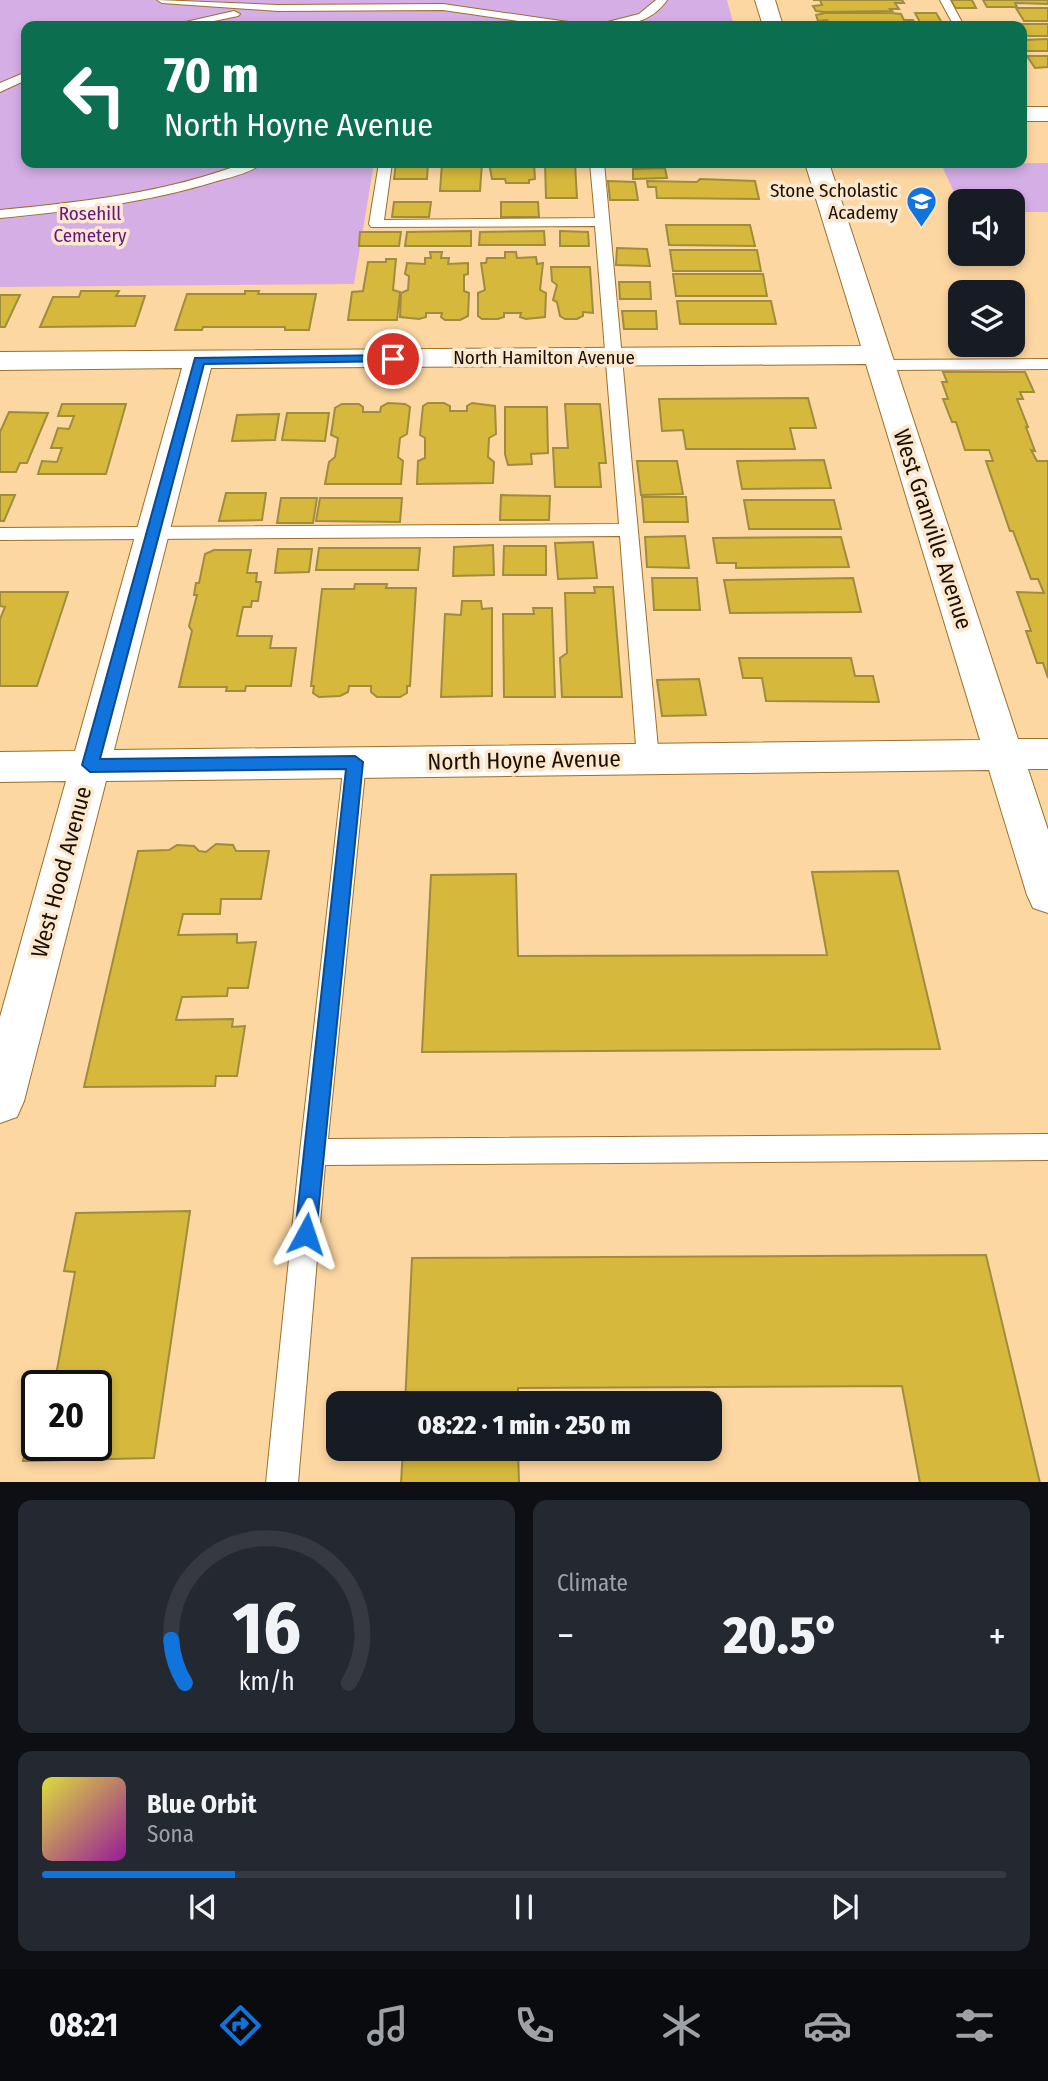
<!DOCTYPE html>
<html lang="en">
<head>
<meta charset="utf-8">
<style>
	:root { --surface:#171b24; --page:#242831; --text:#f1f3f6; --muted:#9ea1a6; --line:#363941; --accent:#1173dc }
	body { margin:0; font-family:"Fira Sans Condensed",sans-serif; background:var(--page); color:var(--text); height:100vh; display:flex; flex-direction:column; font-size:26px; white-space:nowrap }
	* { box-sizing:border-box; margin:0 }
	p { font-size:23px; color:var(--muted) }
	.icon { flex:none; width:38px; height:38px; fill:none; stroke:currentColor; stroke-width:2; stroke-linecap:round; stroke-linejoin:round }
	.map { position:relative; height:1482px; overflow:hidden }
	.details { display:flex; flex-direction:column; gap:18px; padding:18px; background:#0d0f14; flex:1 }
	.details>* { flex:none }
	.banner { position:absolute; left:21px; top:21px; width:1006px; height:147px; border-radius:14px; box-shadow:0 4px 10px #0003; background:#0b6e4f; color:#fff; overflow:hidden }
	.tools { position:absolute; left:948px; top:189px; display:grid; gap:14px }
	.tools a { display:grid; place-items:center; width:77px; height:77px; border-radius:14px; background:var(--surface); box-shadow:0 4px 10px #0003; font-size:35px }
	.speed { position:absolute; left:21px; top:1370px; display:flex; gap:14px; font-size:35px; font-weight:700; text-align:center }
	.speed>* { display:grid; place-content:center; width:91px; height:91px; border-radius:50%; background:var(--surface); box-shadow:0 4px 10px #0003; line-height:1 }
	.speed .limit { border:4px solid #111; border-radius:10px; background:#fff; color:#111 }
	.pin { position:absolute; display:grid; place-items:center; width:60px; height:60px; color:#fff; margin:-30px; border:4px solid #fff; border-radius:50%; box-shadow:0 2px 7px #0007 }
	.me { position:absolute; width:77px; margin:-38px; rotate:5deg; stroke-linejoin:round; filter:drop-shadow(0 0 5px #0008) }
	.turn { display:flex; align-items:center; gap:24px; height:147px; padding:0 28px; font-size:32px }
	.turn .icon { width:91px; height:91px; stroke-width:2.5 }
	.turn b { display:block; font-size:49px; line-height:60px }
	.big { font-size:52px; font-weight:800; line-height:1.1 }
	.details .widget { flex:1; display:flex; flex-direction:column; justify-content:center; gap:10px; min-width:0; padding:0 24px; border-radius:14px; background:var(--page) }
	.details .dial { align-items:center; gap:0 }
	.dial svg { height:182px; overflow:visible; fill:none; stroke:var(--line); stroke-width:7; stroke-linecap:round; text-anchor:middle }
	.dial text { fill:var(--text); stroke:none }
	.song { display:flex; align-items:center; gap:21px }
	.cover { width:84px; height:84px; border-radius:10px; background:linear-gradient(135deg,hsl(60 70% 55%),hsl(300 70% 35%)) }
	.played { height:7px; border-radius:4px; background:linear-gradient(90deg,var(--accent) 20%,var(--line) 20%) }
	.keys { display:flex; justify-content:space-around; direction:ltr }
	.heat { display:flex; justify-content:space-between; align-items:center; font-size:38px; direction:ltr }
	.details .tiles { flex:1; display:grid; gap:18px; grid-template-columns:1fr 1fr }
	.widget:last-child { grid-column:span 2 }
	.trip { position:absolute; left:326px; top:1391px; width:396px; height:70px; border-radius:14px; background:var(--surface); box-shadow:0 4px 10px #0003; font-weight:800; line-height:70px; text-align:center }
	.tab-bar { display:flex; height:112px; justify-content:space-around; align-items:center; background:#090b0e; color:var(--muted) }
	.tab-bar .icon { width:49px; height:49px }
	.tab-bar .selected { color:var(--accent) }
	.tab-bar b { font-size:32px; color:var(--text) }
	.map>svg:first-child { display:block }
	.green { fill:#d4aee5 }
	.building { fill:#d5b83c; stroke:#a08c3e; stroke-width:2 }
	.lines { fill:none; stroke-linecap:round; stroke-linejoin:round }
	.service-casing { stroke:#9c702b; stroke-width:2 }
	.minor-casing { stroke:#9c702b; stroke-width:2 }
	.service { fill:#fff; fill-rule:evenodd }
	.minor { fill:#fff; fill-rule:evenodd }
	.route { fill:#1173dc; stroke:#0b4b8f; stroke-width:2 }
	.labels { text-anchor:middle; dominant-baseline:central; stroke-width:7; stroke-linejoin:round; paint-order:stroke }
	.far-poi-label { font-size:19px; fill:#1d0f00; stroke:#fbe8ce; text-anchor:end }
	.far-park-label { font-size:19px; fill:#661682; stroke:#fbe8ce }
	.far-street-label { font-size:19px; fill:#1d0f00; stroke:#fbe8ce }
	.street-label { font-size:23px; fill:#1d0f00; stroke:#fbe8ce }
</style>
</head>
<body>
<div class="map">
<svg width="1048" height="1483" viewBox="0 0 1048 1483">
	<rect width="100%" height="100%" fill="#fdd7a2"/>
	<!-- green -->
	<path class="green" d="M0 0H727L734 26H26V163H374L354 284 0 287Z
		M1048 163V212H1013V201H961V207L941 164Z"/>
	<!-- building -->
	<path class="building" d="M813 0H902L904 3H895L899 9H890L892 11 824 12 816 11 813 6 822 5 820 0Z
		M951 0H972L976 8H955Z
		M983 0H1048V4L1015 3 1017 7H987Z
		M1016 8H1048V21H1024Z
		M825 13H891L901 14 904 20H913L915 23 906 24 908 26H821L829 25 827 20 818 21 816 15Z
		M915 13H936L944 26H922Z
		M1019 24H1048V36H1028L1022 34V26L1011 25H1020Z
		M1048 39V51H1022L1025 48 1022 40Z
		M1027 56H1048V67L1035 68Z
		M396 163H428L427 179H394Z
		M442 163H482L480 191H440Z
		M489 163H534L535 179 529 180V183H506L505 179H492Z
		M545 163H575L577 198H546Z
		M665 168 667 178 633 179V169Z
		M700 179 755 181 759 199 657 198 656 187H648L647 181 697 182Z
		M608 181 635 182 638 200H610Z
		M394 202H431L429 217H392Z
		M501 202H538L539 217H501Z
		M666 225H750L755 246 669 245Z
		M471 231V246H405L407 232Z
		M544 231 545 245H479L480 232Z
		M560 231 588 232 589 246H560Z
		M360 232H401L399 246H359Z
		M617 248 647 249 650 266 616 265Z
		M670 250H757L761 271H673Z
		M430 252H442L441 258H449L448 264 468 263V274L464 275V291L469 293 468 316 460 320H445L441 317 442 313H426V317L419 319 400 317 401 293 408 290 409 276 405 274 407 263 425 264V258H431Z
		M505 252H516L517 258 536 257 537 264 543 263 540 290 546 293 545 317 526 319 520 317 521 313H504V317L498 319H482L478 316V293L485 290 481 263H486L487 258H505Z
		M386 259H396L393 290 400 292 397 320H348L352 292 363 291 368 262H386Z
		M551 267H590L593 313 583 312V316L577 319H565L560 316 557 302 553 300 557 285 552 281Z
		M673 274H763L767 296H676Z
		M619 282H650L651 299H620Z
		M81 291H119L116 296H145L135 326 40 327 53 297H79Z
		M245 291H259L258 294H316L309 330H285V327H203L202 330H175L187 294H245Z
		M0 295H20L5 327H0Z
		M677 301H771L776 324H680Z
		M622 311H656L657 329H624Z
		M943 372H1025L1034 392H1020L1023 399H1017L1028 427H1026L1035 451 1031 450 1037 461H1048V678L1043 663H1037L1026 631H1031L1017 592 1044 593 1038 579H1031L1013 531H1010L986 461H993L989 450H965L956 422H952L943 399H948L942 382H947Z
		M808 398 816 428H790L795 449H686L683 430 662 431 659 399Z
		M388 403 405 404 410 407 407 434 400 438 398 457 403 461 401 484H325L329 462 335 457 338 438 331 435 335 408 342 404H359L363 407V412H380L381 407Z
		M428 403H444L450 406V411H467V406L472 403 495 406 496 434 489 438 488 457 494 462 493 483 417 484 418 461 425 458V438L420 435 423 406Z
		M62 404H126L106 474H38L42 461 57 462 62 448H51L58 428 69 429 74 416H58Z
		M565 404H600L606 463H599L601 487H555L553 448H568Z
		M505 407H547L548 453 531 454 532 464 508 465 505 454Z
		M9 412 48 413 27 463H20L16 472H0V432Z
		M287 413H329L325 441 282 440Z
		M279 414 275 440 232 441 237 415Z
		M824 460 831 488 742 489 737 461Z
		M637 461H677L683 494 641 495Z
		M226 493H266L262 520 219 521Z
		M0 495H15L4 521H0Z
		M501 495 550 496 549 520H500Z
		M642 497H686L688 522H644Z
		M281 498H317L313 523H277Z
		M320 498H402L400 522 316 521Z
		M744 500H834L841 529H749Z
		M685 536 689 568 647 567 645 537Z
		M841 537 849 567 736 568V563H717L713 538Z
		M593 542 597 578 558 579 555 543Z
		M493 545 494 575 453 576 454 547Z
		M504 546H546V575H503Z
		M319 548H420L418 570H316Z
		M278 549H312L309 572 275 573Z
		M214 550H251L247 573H257L256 582H261L258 601H252L251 607H243L237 636H272L270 648H296L291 686H246L245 691H226L227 687H179L192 631 189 626 197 595H194L196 583H199L205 554Z
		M652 578H697L700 610H654Z
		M853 578 861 612 730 613 724 580Z
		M355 584H387L386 588H416L410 686H407V693L400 697H377L371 692V686H349L348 692 340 696 319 697 313 693 314 686H311L322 589H354Z
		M594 587H613L622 697H562L560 658 567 653 565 593H595Z
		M0 592H68L37 686H0V619L5 607 0 606Z
		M462 601H481L482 609 492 608V696L441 697 445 614 461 615Z
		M533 608H552L555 697H504L503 614H534Z
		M739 658H851L855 676H873L879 702 766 701 762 678H743Z
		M699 679 706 715 662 716 657 680Z
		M216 844 233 845 236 851H269L261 899H221L220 914H183L178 935 237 934V943L256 942 248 988H228L227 996 182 997 176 1020 233 1019 232 1027 245 1026 237 1076H216L215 1086 84 1087 138 851 169 850 177 845 194 846 199 851 206 852Z
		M898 871 940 1049 422 1052 431 875 516 874 518 956 827 955 812 872Z
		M190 1211 154 1458 23 1461 37 1395V1446H96V1386H54L75 1272 64 1271 76 1213Z
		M986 1255 1040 1483H920L902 1386 518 1388V1404H405L412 1258Z
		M403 1449H518L519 1483H401Z"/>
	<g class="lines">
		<defs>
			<path id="service" d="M157 0 278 5 443 4 575 23 581 26H553L443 10 278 11 162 3Z
				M656 0H667C650 25 621 27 592 26L639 14Z
				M940 0H950L964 26H954Z
				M234 11 240 14 238 16 190 26H168Z
				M26 72V80L0 92V83Z
				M244 163H262C251 173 231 177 217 181 147 203 73 211 0 218V210C83 202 166 193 244 163Z
				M379 163H392L384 220 595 218 590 163H604L659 759 656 765 648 767 640 765 637 759 620 536 0 540V528L619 524 595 226 371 227 369 224Z
				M1048 359V369L881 370 873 365 881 360Z
				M355 754 363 756 366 762 328 1139 1048 1134V1160L325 1165 298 1483H266L300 1152 344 762 347 756Z"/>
			<path id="minor" d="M755 0H775L783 26H763Z
				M1022 107H1048V121H1022Z
				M805 163H829L1018 739H1048V769H1028L1048 830V913L1033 908 1027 895 989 770 106 781 24 1101 17 1117 0 1123V1017L66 781 0 782V752L75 751 182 368 0 370V352L861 346ZM866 364 980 740 114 750 211 368Z"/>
		</defs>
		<!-- service casing -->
		<use href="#service" class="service-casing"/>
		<!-- minor casing -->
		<use href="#minor" class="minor-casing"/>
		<!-- service -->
		<use href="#service" class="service"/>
		<!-- minor -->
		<use href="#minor" class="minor"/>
	</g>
	<!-- route -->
	<path class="route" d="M393 355 399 359 397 361 204 364 100 759 355 756 363 762 316 1234 313 1242 306 1245 298 1242 295 1234 346 769 90 772 82 765 195 358Z"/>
	<!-- icons -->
	<defs>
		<symbol id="school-pin" viewBox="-11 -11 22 30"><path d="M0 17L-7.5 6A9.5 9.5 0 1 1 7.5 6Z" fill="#1173dc" stroke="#fbe8ce"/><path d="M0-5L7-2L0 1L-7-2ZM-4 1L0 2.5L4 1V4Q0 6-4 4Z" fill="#fff"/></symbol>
	</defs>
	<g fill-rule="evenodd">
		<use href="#school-pin" x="904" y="184" width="35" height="47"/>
	</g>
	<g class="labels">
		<!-- far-poi labels -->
		<g class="far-poi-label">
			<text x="898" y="190">Stone Scholastic<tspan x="898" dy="22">Academy</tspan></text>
		</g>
		<!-- far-park labels -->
		<g class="far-park-label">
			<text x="90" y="213">Rosehill<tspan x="90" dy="22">Cemetery</tspan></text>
		</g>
		<!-- far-street labels -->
		<g class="far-street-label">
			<text x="544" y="357">North Hamilton Avenue</text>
		</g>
		<!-- street labels -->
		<g class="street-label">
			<text transform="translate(933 529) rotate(72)">West Granville Avenue</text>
			<text transform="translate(524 760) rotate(-1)">North Hoyne Avenue</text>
			<text transform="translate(61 872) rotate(-75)">West Hood Avenue</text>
		</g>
	</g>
</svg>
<div class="tools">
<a><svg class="icon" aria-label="sound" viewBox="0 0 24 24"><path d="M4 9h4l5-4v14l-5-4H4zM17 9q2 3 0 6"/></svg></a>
<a><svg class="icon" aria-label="layers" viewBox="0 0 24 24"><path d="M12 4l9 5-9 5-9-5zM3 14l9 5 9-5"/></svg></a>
</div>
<div class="speed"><div class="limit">20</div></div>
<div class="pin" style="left:393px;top:359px;background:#d93025"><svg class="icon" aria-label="arrive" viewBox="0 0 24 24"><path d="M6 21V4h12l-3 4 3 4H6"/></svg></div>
<svg class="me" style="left:306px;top:1234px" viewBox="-20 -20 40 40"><path d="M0-17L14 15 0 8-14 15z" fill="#1173dc" stroke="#fff" stroke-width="4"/></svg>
<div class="trip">08:22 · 1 min · 250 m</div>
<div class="banner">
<div class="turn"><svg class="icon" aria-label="left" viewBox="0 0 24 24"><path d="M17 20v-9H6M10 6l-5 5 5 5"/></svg><div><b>70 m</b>North Hoyne Avenue</div></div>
</div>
</div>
<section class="details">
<div class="tiles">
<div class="widget dial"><svg viewBox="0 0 100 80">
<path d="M14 69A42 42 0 1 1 86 69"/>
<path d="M14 69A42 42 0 0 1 8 50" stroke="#1173dc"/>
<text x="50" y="56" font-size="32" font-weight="700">16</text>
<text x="50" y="72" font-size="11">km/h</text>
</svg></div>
<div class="widget"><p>Climate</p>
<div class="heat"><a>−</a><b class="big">20.5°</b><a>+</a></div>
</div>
<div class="widget">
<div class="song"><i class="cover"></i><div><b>Blue Orbit</b><p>Sona</p></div></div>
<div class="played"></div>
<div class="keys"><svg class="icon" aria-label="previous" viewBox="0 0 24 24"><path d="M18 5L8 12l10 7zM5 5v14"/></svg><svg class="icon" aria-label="pause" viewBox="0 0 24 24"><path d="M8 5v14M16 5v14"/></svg><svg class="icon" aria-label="next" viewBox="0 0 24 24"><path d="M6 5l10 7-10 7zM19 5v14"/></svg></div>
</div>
</div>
</section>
<nav class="tab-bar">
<b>08:21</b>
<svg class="icon selected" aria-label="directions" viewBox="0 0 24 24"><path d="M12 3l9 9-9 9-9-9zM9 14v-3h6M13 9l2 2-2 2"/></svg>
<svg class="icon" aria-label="music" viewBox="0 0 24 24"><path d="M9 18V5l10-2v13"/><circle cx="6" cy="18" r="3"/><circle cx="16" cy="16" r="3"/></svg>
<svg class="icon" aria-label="phone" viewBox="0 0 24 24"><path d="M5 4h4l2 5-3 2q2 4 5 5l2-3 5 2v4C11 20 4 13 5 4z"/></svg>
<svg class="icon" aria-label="climate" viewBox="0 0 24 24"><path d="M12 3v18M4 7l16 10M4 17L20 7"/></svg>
<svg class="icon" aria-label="car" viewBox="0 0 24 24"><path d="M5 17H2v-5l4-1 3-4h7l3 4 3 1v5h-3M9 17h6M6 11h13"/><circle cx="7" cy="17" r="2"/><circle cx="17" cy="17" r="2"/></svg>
<svg class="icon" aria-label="filters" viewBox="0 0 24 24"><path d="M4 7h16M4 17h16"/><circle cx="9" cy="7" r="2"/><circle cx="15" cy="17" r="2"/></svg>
</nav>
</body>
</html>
